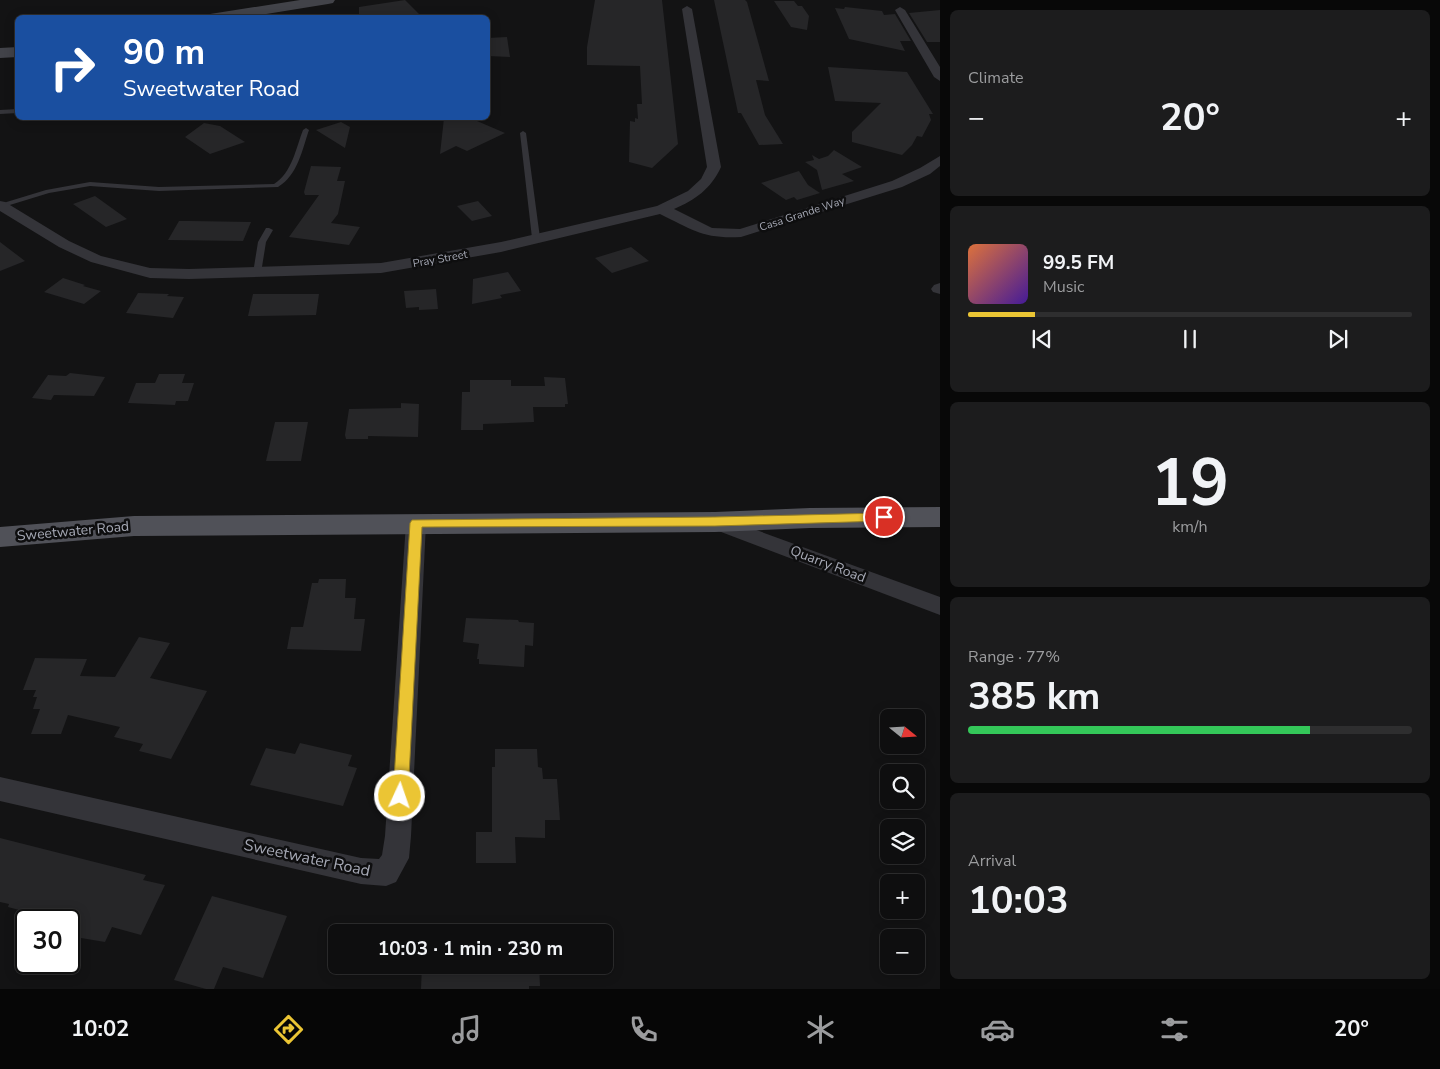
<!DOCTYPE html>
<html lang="en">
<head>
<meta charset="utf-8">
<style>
	:root { --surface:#0e0e0f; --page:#1c1c1d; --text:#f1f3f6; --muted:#9b9c9e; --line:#2e2e2f; --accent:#ebc534 }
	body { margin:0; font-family:"Nunito Sans",sans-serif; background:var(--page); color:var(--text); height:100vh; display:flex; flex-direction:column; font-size:19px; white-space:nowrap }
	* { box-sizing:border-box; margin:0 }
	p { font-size:16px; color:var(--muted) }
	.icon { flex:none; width:28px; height:28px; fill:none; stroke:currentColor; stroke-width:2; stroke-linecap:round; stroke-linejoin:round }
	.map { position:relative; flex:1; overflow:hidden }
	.sheet { display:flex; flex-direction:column; gap:10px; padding:10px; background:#080808; width:500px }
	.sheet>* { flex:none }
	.banner { position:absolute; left:15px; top:15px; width:475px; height:105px; border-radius:8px; box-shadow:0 2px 12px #0003,0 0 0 1px var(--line); background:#1a4fa0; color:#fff; overflow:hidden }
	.needle { width:32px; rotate:108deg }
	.controls { position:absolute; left:880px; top:709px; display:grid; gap:10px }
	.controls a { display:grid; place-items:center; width:45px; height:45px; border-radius:8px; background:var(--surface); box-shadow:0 2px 12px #0003,0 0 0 1px var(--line); font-size:25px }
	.speed { position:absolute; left:15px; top:909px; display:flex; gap:10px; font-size:25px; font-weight:700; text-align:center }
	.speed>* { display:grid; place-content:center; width:65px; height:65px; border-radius:50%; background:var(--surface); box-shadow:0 2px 12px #0003,0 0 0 1px var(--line); line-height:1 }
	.speed .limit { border:2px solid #111; border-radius:8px; background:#fff; color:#111 }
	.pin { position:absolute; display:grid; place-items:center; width:42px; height:42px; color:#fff; margin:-21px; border:2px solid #fff; border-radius:50%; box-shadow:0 1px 5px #0007 }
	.me { position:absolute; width:55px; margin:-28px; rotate:3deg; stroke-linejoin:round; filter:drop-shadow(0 0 4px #0008) }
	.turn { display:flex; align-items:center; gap:18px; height:105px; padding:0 25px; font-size:22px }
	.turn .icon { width:65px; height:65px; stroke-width:2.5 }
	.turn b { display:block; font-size:35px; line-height:42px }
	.big { font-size:38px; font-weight:700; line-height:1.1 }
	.sheet .tile { flex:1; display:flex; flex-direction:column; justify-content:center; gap:8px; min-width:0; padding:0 18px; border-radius:8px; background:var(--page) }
	.sheet .dial { align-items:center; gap:0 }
	.dial b { font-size:65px; line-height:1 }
	.song { display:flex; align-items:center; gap:15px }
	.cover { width:60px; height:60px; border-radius:8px; background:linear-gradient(135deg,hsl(20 70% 55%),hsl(260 70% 35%)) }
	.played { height:5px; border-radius:2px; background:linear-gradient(90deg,var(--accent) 15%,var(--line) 15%) }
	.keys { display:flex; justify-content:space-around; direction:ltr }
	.heat { display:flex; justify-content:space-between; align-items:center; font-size:28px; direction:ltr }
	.charge { height:8px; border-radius:4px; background:linear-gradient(90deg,#34c759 77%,var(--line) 0) }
	.trip { position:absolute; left:328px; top:924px; width:285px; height:50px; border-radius:8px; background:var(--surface); box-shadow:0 2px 12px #0003,0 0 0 1px var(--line); font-weight:700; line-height:50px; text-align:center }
	.tab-bar { display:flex; height:80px; justify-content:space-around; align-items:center; background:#060606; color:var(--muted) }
	.tab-bar .icon { width:35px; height:35px }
	.tab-bar .selected { color:var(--accent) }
	.tab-bar b { font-size:22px; color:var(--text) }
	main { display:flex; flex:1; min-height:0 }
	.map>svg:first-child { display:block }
	.building { fill:#262628 }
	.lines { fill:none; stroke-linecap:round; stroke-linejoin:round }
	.lane { fill:#343439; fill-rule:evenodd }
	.street { fill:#343439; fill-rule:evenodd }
	.secondary { fill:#424349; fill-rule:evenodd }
	.primary { fill:#505158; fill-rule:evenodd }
	.route { fill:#ebc534; stroke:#998022 }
	.labels { text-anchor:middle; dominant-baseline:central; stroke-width:5; stroke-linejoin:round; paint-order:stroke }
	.far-street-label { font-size:11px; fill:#a5a8b4; stroke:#0e0e0f }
	.street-label { font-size:14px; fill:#a5a8b4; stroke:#0e0e0f }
	.near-street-label { font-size:16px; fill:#a5a8b4; stroke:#0e0e0f }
</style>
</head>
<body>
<main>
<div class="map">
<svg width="940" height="989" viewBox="0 0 940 989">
	<rect width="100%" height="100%" fill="#131314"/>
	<!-- building -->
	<path class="building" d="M405 0 423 18H359V7Z
		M595 0H662L678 144 652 168 629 162 630 121 635 122V118L638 119 637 104H642L640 66 587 65V47Z
		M714 0H745L747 2 769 81 756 80 765 115 783 144 759 145 741 113H738Z
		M774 1H794L798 6H802L809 16 807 30 791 27Z
		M845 7 882 11 884 15 895 14 911 41H900L905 51 849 39 835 8 844 9Z
		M940 10V42H927L909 13Z
		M507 37 510 57 488 56V38Z
		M828 67 907 72 933 114H929L931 120 922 137 917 136 912 145 902 155 852 142V132L881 103 835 101Z
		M444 118H470L505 133 467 151 456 146 440 154Z
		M341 122 350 127 345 148 316 130Z
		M204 123 220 126 245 142 210 154 185 137Z
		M834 150 862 167 842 174 854 181 822 190 817 170 805 162 814 160 812 155 819 159 828 156Z
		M311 166 341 167 337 181H345L338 214 331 223 360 227 349 245 289 237 319 195H305L304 192Z
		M799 171 808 185 820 193 797 200 794 197 786 200 761 183Z
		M95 196 127 219 106 227 73 204Z
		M478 201 492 216 472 221 457 206Z
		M179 221H190L251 222 243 241 168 240Z
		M0 242 25 261 0 271Z
		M631 247 649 261 612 273 595 258Z
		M508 272 521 291 500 295 502 298 472 304 473 279Z
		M63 278 85 285 83 286 101 291 84 304 44 292Z
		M436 289 438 309 419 310V307L406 308 404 291Z
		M138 293 169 294 167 296 184 297 173 318 126 313Z
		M253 294H319L316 315 259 316H248Z
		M70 373 105 377 94 396 54 395 51 400 32 398 48 375 66 376Z
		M159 374H185L182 383H194L188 401H176L175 405 128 403 136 383H155Z
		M544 377 565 378 568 404H565V407H533L534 422 483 424V430H461L462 392H470V380H511V386H545Z
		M401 403 419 404 418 437 368 436V439H346L345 435 349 409 401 408Z
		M275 422H308L301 461H266Z
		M319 579H346L345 598H356L354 619H365L361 651 287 649 291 627H303L312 583H318Z
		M466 618 518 620 519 622 534 623 533 646 525 645 524 667 479 664V659H477L479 644 463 642Z
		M139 637 170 643 150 678 207 691 171 759 139 751 143 744 114 737 120 727 68 715 61 734H31L40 709H33L37 697H33L36 690H23L35 658 87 659 80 676 115 677Z
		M300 743 352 755 348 766 357 768 343 806 250 785 266 748 295 754Z
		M495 749H537L538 767 542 768 543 779H557L560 820H545V838L515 837 516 863H476V832H492V767H495Z
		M0 838 146 875 143 880 165 885 141 935 112 927 105 942 69 936V920H57L8 907 9 904 0 902Z
		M212 896 287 916 263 978 223 967 214 989H206L174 980Z
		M422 965H539L540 986H529V989H421Z"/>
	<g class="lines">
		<!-- lane -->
		<path class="lane" d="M18 109V113L0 114V110Z
			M306 128 309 130C302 150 298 175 278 187L159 191 90 186 49 193 0 208V204L46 190 90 182 159 187 274 184C292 173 296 148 303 130Z
			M523 131 526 133 540 238 536 240 532 238 520 133Z
			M266 228H269L273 230 266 242 261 273 257 275 253 273 258 242Z"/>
		<!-- street -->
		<path class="street" d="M687 6 692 9 721 167C711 189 695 200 674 209L712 228 740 229 892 181 920 168 940 156V166L930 174 902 187 741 237C703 239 693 230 660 214L501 252 381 273 189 279 150 278 91 262 59 247 0 211V201L5 202 69 241 101 256 150 268 189 269 381 263 501 242 657 206 688 191 701 179 707 167 682 9Z
			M900 7 905 10 940 67V81L934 77 895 10Z
			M940 283V294L933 292 931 289 934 285Z
			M715 515 940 597V615L708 527 705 522 708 517Z
			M416 516 423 518 426 523 411 836 409 858 396 882 386 886 361 884 0 801V777L361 858 379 859 382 855 385 836 406 523 409 518Z"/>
		<!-- secondary -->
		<path class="secondary" d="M300 0H335L333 3 328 4 242 18H203L210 14Z
			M18 47V57L0 58V48Z"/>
		<!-- primary -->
		<path class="primary" d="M940 507V527L810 528 715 532 134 536 0 547V527L134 516 715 512 810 508Z"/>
	</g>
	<!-- route -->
	<path class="route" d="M884 513 890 517 884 521 715 526 422 527 408 796 405 801 400 803 395 801 393 796 410 523 412 520 715 517Z"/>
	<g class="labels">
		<!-- far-street labels -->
		<g class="far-street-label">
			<text transform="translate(802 214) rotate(-18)">Casa Grande Way</text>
			<text transform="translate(440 259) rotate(-10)">Pray Street</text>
		</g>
		<!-- street labels -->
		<g class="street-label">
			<text transform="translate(73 531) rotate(-5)">Sweetwater Road</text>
			<text transform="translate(828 564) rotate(21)">Quarry Road</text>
		</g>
		<!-- near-street labels -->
		<g class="near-street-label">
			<text transform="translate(307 858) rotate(12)">Sweetwater Road</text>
		</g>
	</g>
</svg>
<div class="controls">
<a><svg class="needle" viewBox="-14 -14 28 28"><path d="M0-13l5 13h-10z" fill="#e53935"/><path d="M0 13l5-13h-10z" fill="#9b9c9e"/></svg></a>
<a><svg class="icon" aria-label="search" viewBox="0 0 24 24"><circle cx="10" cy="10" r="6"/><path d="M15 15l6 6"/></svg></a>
<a><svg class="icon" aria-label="layers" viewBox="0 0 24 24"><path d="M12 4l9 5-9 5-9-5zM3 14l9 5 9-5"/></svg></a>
<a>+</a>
<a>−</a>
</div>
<div class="speed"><div class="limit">30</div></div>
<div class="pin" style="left:884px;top:517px;background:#d93025"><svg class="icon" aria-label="arrive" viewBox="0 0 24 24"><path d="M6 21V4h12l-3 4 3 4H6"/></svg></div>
<svg class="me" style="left:400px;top:796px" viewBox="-20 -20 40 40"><circle r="17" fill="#ebc534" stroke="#fff" stroke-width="3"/><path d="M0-11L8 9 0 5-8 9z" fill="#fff"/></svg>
<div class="trip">10:03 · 1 min · 230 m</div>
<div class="banner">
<div class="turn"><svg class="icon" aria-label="right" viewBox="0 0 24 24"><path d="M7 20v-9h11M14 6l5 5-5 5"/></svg><div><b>90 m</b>Sweetwater Road</div></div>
</div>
</div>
<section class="sheet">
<div class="tile"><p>Climate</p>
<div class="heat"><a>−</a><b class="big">20°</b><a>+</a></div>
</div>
<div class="tile">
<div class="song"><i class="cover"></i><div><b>99.5 FM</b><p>Music</p></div></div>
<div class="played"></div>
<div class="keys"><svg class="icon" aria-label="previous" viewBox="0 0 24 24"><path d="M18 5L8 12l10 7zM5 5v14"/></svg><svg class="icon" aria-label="pause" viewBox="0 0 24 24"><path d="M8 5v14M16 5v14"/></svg><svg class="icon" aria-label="next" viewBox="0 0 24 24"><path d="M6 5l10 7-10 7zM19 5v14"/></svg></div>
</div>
<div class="tile dial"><b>19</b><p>km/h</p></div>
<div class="tile"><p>Range · 77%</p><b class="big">385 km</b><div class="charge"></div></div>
<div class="tile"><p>Arrival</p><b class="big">10:03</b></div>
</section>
</main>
<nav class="tab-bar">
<b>10:02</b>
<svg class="icon selected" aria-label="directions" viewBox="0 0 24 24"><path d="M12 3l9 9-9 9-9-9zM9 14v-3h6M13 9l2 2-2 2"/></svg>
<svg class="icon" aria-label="music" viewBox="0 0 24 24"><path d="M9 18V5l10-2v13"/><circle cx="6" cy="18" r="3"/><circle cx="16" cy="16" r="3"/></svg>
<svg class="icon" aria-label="phone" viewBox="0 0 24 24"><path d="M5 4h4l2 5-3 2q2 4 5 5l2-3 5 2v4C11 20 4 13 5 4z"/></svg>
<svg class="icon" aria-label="climate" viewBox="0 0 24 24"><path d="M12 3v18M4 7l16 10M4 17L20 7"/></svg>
<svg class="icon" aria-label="car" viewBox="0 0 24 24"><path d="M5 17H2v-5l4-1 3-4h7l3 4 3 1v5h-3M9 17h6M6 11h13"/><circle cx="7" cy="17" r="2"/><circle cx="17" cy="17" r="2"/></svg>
<svg class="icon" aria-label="filters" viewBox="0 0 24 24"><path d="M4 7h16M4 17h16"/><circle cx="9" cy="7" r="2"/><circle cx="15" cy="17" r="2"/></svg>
<b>20°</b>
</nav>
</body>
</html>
